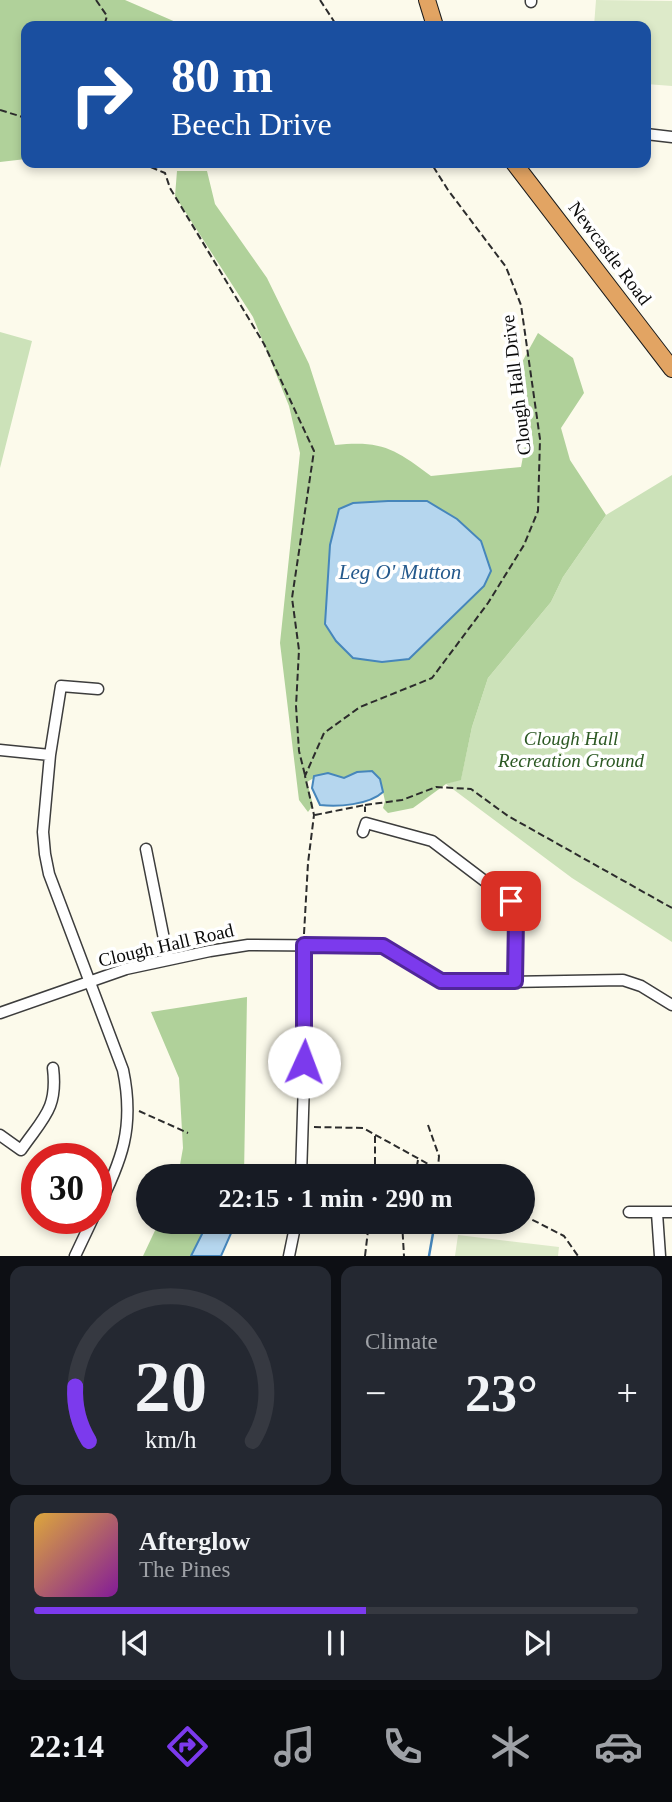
<!DOCTYPE html>
<html lang="en">
<head>
<meta charset="utf-8">
<style>
	:root { --surface:#171b24; --page:#242831; --text:#f1f3f6; --muted:#9ea1a6; --line:#363941; --accent:#7c3aed }
	body { margin:0; font-family:"Times New Roman",serif; background:var(--page); color:var(--text); height:100vh; display:flex; flex-direction:column; font-size:26px; white-space:nowrap }
	* { box-sizing:border-box; margin:0 }
	p { font-size:23px; color:var(--muted) }
	.icon { flex:none; width:38px; height:38px; fill:none; stroke:currentColor; stroke-width:2; stroke-linecap:round; stroke-linejoin:round }
	.map { position:relative; height:1256px; overflow:hidden }
	.side { display:flex; flex-direction:column; gap:10px; padding:10px; background:#0d0f14; flex:1 }
	.side>* { flex:none }
	.top-card { position:absolute; left:21px; top:21px; width:630px; height:147px; border-radius:14px; box-shadow:0 4px 10px #0003; background:#1a4fa0; color:#fff; overflow:hidden }
	.speed { position:absolute; left:21px; top:1143px; display:flex; gap:14px; font-size:35px; font-weight:700; text-align:center }
	.speed>* { display:grid; place-content:center; width:91px; height:91px; border-radius:50%; background:var(--surface); box-shadow:0 4px 10px #0003; line-height:1 }
	.speed .limit { border:10px solid #d22; background:#fff; color:#111 }
	.pin { position:absolute; display:grid; place-items:center; width:60px; height:60px; color:#fff; margin:-30px; border-radius:14px; box-shadow:0 4px 10px #0006 }
	.me { position:absolute; width:77px; margin:-38px; rotate:2deg; stroke-linejoin:round; filter:drop-shadow(0 0 5px #0008) }
	.turn { display:flex; align-items:center; gap:24px; height:147px; padding:0 35px; font-size:32px }
	.turn .icon { width:91px; height:91px; stroke-width:2.5 }
	.turn b { display:block; font-size:49px; line-height:60px }
	.big { font-size:52px; font-weight:600; line-height:1.1 }
	.side .card { flex:1; display:flex; flex-direction:column; justify-content:center; gap:10px; min-width:0; padding:0 24px; border-radius:14px; background:var(--page) }
	.side .dial { align-items:center; gap:0 }
	.dial svg { height:182px; overflow:visible; fill:none; stroke:var(--line); stroke-width:7; stroke-linecap:round; text-anchor:middle }
	.dial text { fill:var(--text); stroke:none }
	.song { display:flex; align-items:center; gap:21px }
	.cover { width:84px; height:84px; border-radius:10px; background:linear-gradient(135deg,hsl(40 70% 55%),hsl(290 70% 35%)) }
	.played { height:7px; border-radius:4px; background:linear-gradient(90deg,var(--accent) 55%,var(--line) 55%) }
	.keys { display:flex; justify-content:space-around; direction:ltr }
	.heat { display:flex; justify-content:space-between; align-items:center; font-size:38px; direction:ltr }
	.side .tiles { flex:1; display:grid; gap:10px; grid-template-columns:1fr 1fr }
	.card:last-child { grid-column:span 2 }
	.trip { position:absolute; left:136px; top:1164px; width:399px; height:70px; border-radius:35px; background:var(--surface); box-shadow:0 4px 10px #0003; font-weight:600; line-height:70px; text-align:center }
	.dock { display:flex; height:112px; justify-content:space-around; align-items:center; background:#090b0e; color:var(--muted) }
	.dock .icon { width:49px; height:49px }
	.dock .selected { color:var(--accent) }
	.dock b { font-size:32px; color:var(--text) }
	.map>svg:first-child { display:block }
	.green { fill:#cce2b9 }
	.forest { fill:#b0d19a }
	.pitch { fill:#ddeac9 }
	.water { fill:#b5d6ee; stroke:#4686bb; stroke-width:2 }
	.lines { fill:none; stroke-linecap:round; stroke-linejoin:round }
	.stream { stroke:#4686bb; stroke-width:2.5 }
	.minor-casing { stroke:#3d3d3d; stroke-width:13 }
	.highway-casing { stroke:#1b1b1b; stroke-width:18 }
	.path { stroke:#2c2c2c; stroke-width:2; stroke-dasharray:7 3.5; stroke-linecap:butt }
	.minor { stroke:#fff; stroke-width:10 }
	.highway { stroke:#e2a463; stroke-width:16 }
	.route-casing { stroke:#51269a; stroke-width:18 }
	.route { stroke:#7c3aed; stroke-width:12 }
	.labels { text-anchor:middle; dominant-baseline:central; stroke-width:7; stroke-linejoin:round; paint-order:stroke }
	.street-label { font-size:19px; fill:#0a0a0a; stroke:#fff }
	.park-label { font-size:19px; font-style:italic; fill:#2c5924; stroke:#fff }
	.water-label { font-size:21px; font-style:italic; fill:#24598c; stroke:#fff }
</style>
</head>
<body>
<div class="map">
<svg width="672" height="1256" viewBox="0 0 672 1256">
	<rect width="100%" height="100%" fill="#fcfaeb"/>
	<!-- green -->
	<path class="green" d="M0 332 32 341 0 468Z
		M672 475V942L572 878 446 784 461 779 472 727 488 678 551 602 563 577 606 515Z"/>
	<!-- forest -->
	<path class="forest" d="M0 0H125L185 26H26V159L0 162Z
		M177 171H207L215 204 267 278 309 364 335 445C382 440 395 449 431 476L521 467 528 430 516 373 538 333 573 358 584 393 561 428 570 460 606 515 563 577 551 602 488 678 472 727 461 780 446 784 413 808 388 813 383 808 385 801 380 779 357 772 344 778C328 773 321 773 307 782L313 805 308 812 299 800 280 643 300 453 289 406 253 317 175 196Z
		M247 997 244 1176H178L183 1148 179 1078 151 1012Z
		M159 1222H208L191 1256H143Z"/>
	<!-- pitch -->
	<path class="pitch" d="M596 0 672 1V86L646 84V26H594Z
		M458 1235 559 1247 558 1256H455Z"/>
	<!-- water -->
	<path class="water" d="M388 501H427L457 519 481 541 491 571 484 586 409 659 382 662 353 658 336 641 325 624 330 545 339 509 353 503Z
		M372 771 380 779 383 792C369 805 338 807 320 805L312 788 314 776 328 773 344 778 357 772Z
		M208 1222H236L221 1256H191Z"/>
	<g class="lines">
		<!-- stream -->
		<path class="stream" d="M429 1256 435 1222"/>
		<defs>
			<path id="minor" d="M531 2V0
				M646 134 672 137
				M0 750 50 755
				M363 832 366 823 432 841 511 901 516 918 515 981
				M146 849 168 959
				M0 1013 126 969 210 951 248 945 383 946C409 955 426 978 455 983L623 980 641 986 672 1005
				M0 1135 21 1150C43 1118 58 1109 53 1068
				M301 1176 306 1019 304 945
				M96 1212C122 1161 135 1127 123 1070L49 874 45 854 43 832 50 755 61 686 98 689
				M629 1212H672
				M657 1213 660 1256
				M75 1256 93 1218
				M289 1256 296 1222"/>
			<path id="highway" d="M427 0 435 26
				M514 163 672 369"/>
		</defs>
		<!-- minor casing -->
		<use href="#minor" class="minor-casing"/>
		<!-- highway casing -->
		<use href="#highway" class="highway-casing"/>
		<!-- path -->
		<path class="path" d="M96 0 107 16 104 26
			M320 0 337 26
			M0 110 26 118
			M141 163 165 173 170 188 264 344 314 451 292 598 299 650 296 706 299 751 305 775
			M365 805 402 800 436 787 471 789 508 816 672 908
			M315 815 365 805V812
			M304 934 308 863 314 815 305 776 324 733 360 707 432 678 488 603 524 545 538 511 540 439 521 305 506 267 448 190 431 163
			M139 1111 188 1133
			M428 1125 439 1156 438 1168
			M314 1127 363 1128 450 1176
			M375 1136V1176
			M415 1176 418 1160
			M523 1215 564 1236 578 1256
			M402 1222 404 1256
			M365 1256 369 1222"/>
		<!-- minor -->
		<use href="#minor" class="minor"/>
		<!-- highway -->
		<use href="#highway" class="highway"/>
	</g>
	<g class="lines">
		<defs>
			<path id="route" d="M304 1062V945L383 946 441 981H515L516 918 511 901"/>
		</defs>
		<!-- route casing -->
		<use href="#route" class="route-casing"/>
		<!-- route -->
		<use href="#route" class="route"/>
	</g>
	<g class="labels">
		<!-- street labels -->
		<g class="street-label">
			<text transform="translate(610 253) rotate(53)">Newcastle Road</text>
			<text transform="translate(516 385) rotate(-97)">Clough Hall Drive</text>
			<text transform="translate(166 945) rotate(-13)">Clough Hall Road</text>
		</g>
		<!-- park labels -->
		<g class="park-label">
			<text x="571" y="738">Clough Hall<tspan x="571" dy="22">Recreation Ground</tspan></text>
		</g>
		<!-- water labels -->
		<g class="water-label">
			<text x="400" y="572">Leg O' Mutton</text>
		</g>
	</g>
</svg>
<div class="speed"><div class="limit">30</div></div>
<div class="pin" style="left:511px;top:901px;background:#d93025"><svg class="icon" aria-label="arrive" viewBox="0 0 24 24"><path d="M6 21V4h12l-3 4 3 4H6"/></svg></div>
<svg class="me" style="left:304px;top:1062px" viewBox="-20 -20 40 40"><circle r="19" fill="#fff"/><path d="M0-13L10 11 0 6-10 11z" fill="#7c3aed"/></svg>
<div class="trip">22:15 · 1 min · 290 m</div>
<div class="top-card">
<div class="turn"><svg class="icon" aria-label="right" viewBox="0 0 24 24"><path d="M7 20v-9h11M14 6l5 5-5 5"/></svg><div><b>80 m</b>Beech Drive</div></div>
</div>
</div>
<section class="side">
<div class="tiles">
<div class="card dial"><svg viewBox="0 0 100 80">
<path d="M14 69A42 42 0 1 1 86 69"/>
<path d="M14 69A42 42 0 0 1 8 45" stroke="#7c3aed"/>
<text x="50" y="56" font-size="32" font-weight="700">20</text>
<text x="50" y="72" font-size="11">km/h</text>
</svg></div>
<div class="card"><p>Climate</p>
<div class="heat"><a>−</a><b class="big">23°</b><a>+</a></div>
</div>
<div class="card">
<div class="song"><i class="cover"></i><div><b>Afterglow</b><p>The Pines</p></div></div>
<div class="played"></div>
<div class="keys"><svg class="icon" aria-label="previous" viewBox="0 0 24 24"><path d="M18 5L8 12l10 7zM5 5v14"/></svg><svg class="icon" aria-label="pause" viewBox="0 0 24 24"><path d="M8 5v14M16 5v14"/></svg><svg class="icon" aria-label="next" viewBox="0 0 24 24"><path d="M6 5l10 7-10 7zM19 5v14"/></svg></div>
</div>
</div>
</section>
<nav class="dock">
<b>22:14</b>
<svg class="icon selected" aria-label="directions" viewBox="0 0 24 24"><path d="M12 3l9 9-9 9-9-9zM9 14v-3h6M13 9l2 2-2 2"/></svg>
<svg class="icon" aria-label="music" viewBox="0 0 24 24"><path d="M9 18V5l10-2v13"/><circle cx="6" cy="18" r="3"/><circle cx="16" cy="16" r="3"/></svg>
<svg class="icon" aria-label="phone" viewBox="0 0 24 24"><path d="M5 4h4l2 5-3 2q2 4 5 5l2-3 5 2v4C11 20 4 13 5 4z"/></svg>
<svg class="icon" aria-label="climate" viewBox="0 0 24 24"><path d="M12 3v18M4 7l16 10M4 17L20 7"/></svg>
<svg class="icon" aria-label="car" viewBox="0 0 24 24"><path d="M5 17H2v-5l4-1 3-4h7l3 4 3 1v5h-3M9 17h6M6 11h13"/><circle cx="7" cy="17" r="2"/><circle cx="17" cy="17" r="2"/></svg>
</nav>
</body>
</html>
